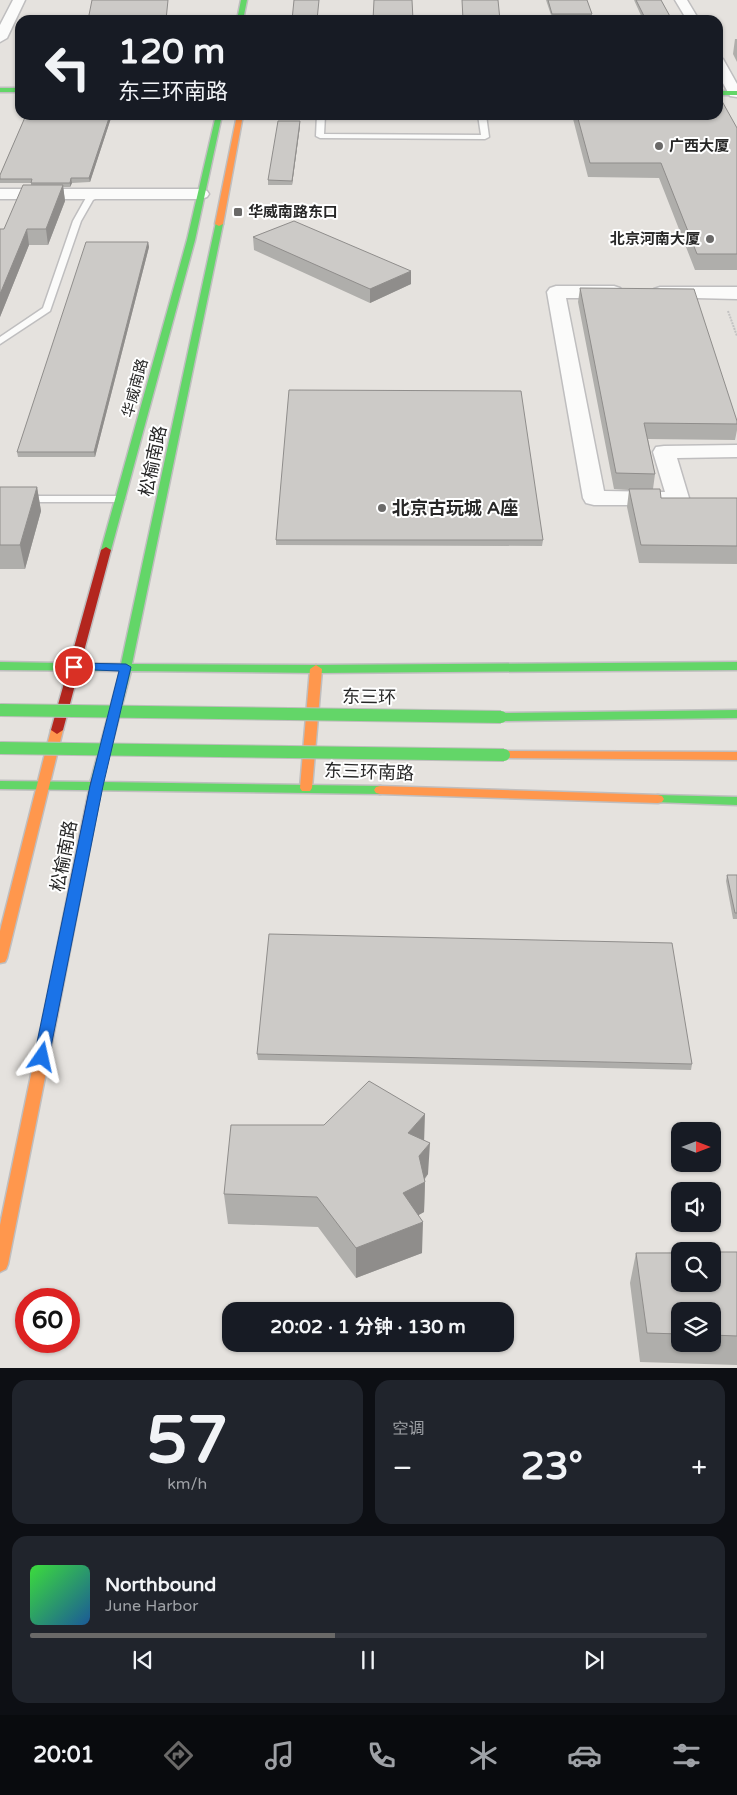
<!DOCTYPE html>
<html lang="zh">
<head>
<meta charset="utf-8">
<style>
	:root { --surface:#171b24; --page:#20242c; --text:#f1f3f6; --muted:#9ea1a6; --line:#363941; --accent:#6a6968 }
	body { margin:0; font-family:"Varela Round","Noto Sans SC",sans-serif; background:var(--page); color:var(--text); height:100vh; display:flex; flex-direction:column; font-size:19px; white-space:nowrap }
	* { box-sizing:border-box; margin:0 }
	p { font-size:16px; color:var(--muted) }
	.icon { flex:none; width:28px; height:28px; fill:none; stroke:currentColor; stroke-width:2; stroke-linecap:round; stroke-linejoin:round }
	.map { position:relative; height:1368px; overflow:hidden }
	.panel { display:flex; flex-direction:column; gap:12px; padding:12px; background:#0d0f14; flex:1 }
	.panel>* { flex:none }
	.banner { position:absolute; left:15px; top:15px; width:708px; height:105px; border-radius:15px; box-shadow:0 1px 4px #0004; background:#171b24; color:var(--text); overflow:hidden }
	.needle { width:32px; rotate:90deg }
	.tools { position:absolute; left:671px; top:1122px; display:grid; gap:10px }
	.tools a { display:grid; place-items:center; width:50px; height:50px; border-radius:10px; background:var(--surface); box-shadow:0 1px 4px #0004; font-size:25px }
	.speed { position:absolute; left:15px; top:1288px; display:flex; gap:10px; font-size:25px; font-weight:700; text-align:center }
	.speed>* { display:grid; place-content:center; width:65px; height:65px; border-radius:50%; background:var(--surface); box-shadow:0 1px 4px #0004; line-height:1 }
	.speed .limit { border:8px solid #d22; background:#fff; color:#111 }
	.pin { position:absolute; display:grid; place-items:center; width:42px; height:42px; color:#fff; margin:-21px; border:2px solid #fff; border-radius:50%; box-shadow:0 1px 5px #0007 }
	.me { position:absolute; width:55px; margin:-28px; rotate:11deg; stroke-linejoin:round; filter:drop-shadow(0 0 4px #0008) }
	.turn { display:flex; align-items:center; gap:18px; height:105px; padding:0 20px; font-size:22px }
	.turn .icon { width:65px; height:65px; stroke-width:2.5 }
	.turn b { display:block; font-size:35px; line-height:42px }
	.big { font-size:38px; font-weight:700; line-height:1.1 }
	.panel .tile { flex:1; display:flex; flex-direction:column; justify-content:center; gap:8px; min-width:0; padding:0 18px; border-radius:15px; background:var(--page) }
	.panel .dial { align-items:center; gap:0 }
	.dial b { font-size:65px; line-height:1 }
	.song { display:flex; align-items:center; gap:15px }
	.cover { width:60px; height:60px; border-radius:8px; background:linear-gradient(135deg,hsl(120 70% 55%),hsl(210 70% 35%)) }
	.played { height:5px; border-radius:2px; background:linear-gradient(90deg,var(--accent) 45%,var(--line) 45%) }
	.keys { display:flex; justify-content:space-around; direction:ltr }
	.heat { display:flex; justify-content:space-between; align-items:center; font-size:28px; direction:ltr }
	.panel .tiles { flex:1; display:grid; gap:12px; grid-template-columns:1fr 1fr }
	.tile:last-child { grid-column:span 2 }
	.trip { position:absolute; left:222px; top:1302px; width:292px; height:50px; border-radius:15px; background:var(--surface); box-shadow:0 1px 4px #0004; font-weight:700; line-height:50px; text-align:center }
	.tabs { display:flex; height:80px; justify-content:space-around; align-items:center; background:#090b0e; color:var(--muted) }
	.tabs .icon { width:35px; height:35px }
	.tabs .active { color:var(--accent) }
	.tabs b { font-size:22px; color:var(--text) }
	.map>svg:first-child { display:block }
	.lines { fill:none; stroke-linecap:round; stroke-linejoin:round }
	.lane-casing { stroke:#bfbebf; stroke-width:3 }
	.street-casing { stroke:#bfbebf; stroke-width:3 }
	.fast-casing { stroke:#bfbebf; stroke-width:3 }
	.slow-casing { stroke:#bfbebf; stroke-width:3 }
	.jam-casing { stroke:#bfbebf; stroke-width:3 }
	.path { stroke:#c3c2c2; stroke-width:2; stroke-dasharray:2 1; stroke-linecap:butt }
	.lane { fill:#fbfbfa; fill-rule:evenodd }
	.street { fill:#fbfbfa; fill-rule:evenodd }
	.fast { fill:#63d668; fill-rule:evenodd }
	.slow { fill:#ff974d; fill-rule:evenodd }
	.jam { fill:#b3261e; fill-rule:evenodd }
	.fast-bridge-casing { stroke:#bebdbc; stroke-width:14; stroke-linecap:butt }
	.fast-bridge { stroke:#63d668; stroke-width:12 }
	.wall { fill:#afaeab; fill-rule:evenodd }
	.shaded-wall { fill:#8f8d8b }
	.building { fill:#cccac7; stroke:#8f8d8b }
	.route { fill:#1a73e8; stroke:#114b97 }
	.poi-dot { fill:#6a6968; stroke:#fff; stroke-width:2 }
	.labels { text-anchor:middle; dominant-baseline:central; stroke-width:4; stroke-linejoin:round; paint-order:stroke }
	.far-poi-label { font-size:15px; font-weight:bold; fill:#282828; stroke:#fff; text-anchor:start }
	.far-street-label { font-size:15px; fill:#282828; stroke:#fff }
	.street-label { font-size:18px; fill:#282828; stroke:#fff }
	.poi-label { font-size:18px; font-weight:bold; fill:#282828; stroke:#fff; text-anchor:start }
</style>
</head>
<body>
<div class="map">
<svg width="737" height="1368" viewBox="0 0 737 1368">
	<rect width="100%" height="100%" fill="#e5e2de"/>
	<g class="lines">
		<defs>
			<path id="lane" d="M317 115H325L324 134 481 135 478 115H486L489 137 485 139 320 138 316 136Z
				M101 192 105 194 93 200 81 221 50 311 0 344V337L43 308 73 221 87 196Z
				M0 496H120L125 499 120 502H0Z"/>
			<path id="street" d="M13 0H25L7 38 0 42V25Z
				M675 0H687L699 20H687Z
				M718 58 723 59 737 84V97L730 96 718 74Z
				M0 189H201L207 191 209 194 207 197 201 199H0Z
				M556 286H614L620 288 623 292 620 296 614 298H566L604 491 665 492 653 452 656 447 664 446 737 445V457L677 458 689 498 686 503C678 505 671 503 663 505H594L586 503 583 498 547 292 550 288Z
				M660 287H737V299L654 297 651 293 654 289Z"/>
			<path id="fast" d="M241 0H247L243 20H237Z
				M0 88H20V92H0Z
				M718 91H737V95H718Z
				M216 115H222L195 240 111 550 110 552H102L101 550 187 240Z
				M216 222 223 224 132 664 316 665 737 662V670L316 673 131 671 102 782 380 786 384 787 386 790 384 793 380 794 0 789V781L92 782 91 780 120 671 0 670V662L121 664Z
				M737 710V718L501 721 495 717 501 713Z
				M658 795 737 797V805L654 802 652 799 654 796Z"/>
			<path id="slow" d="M237 115H243L223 224 219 226 215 224Z
				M316 665 322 669 312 788 310 791H302L300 788 310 669Z
				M57 726 63 730 7 958 5 962 0 963V931L51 730Z
				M504 751 737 752V760L500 758 498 755Z
				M380 786 658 795 662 796 664 799 662 802 658 803 380 794 376 793 374 790 376 787Z
				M50 1011 55 1013 57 1017 8 1264 6 1269 0 1272V1225L43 1017 45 1013Z"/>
			<path id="jam" d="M106 547 111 550 63 730 57 734 51 730 101 550Z
				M97 776 101 777 103 780 57 1017 55 1021 50 1023 45 1021 43 1017 91 780 93 777Z"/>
		</defs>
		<!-- lane casing -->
		<use href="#lane" class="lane-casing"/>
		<!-- street casing -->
		<use href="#street" class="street-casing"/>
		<!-- fast casing -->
		<use href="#fast" class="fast-casing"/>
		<!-- slow casing -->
		<use href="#slow" class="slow-casing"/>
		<!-- jam casing -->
		<use href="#jam" class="jam-casing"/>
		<!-- path -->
		<path class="path" d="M728 311 737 336"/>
		<!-- lane -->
		<use href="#lane" class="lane"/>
		<!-- street -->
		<use href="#street" class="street"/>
		<!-- fast -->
		<use href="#fast" class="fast"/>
		<!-- slow -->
		<use href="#slow" class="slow"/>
		<!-- jam -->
		<use href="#jam" class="jam"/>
		<defs>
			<path id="fast-bridge" d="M0 710 501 717
				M0 748 504 755"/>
		</defs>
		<!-- fast-bridge casing -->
		<use href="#fast-bridge" class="fast-bridge-casing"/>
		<!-- fast-bridge -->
		<use href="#fast-bridge" class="fast-bridge"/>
	</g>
	<!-- wall -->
	<path class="wall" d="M546 0H587L592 14V17L552 18Z
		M634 0H661L672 20H643Z
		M735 39H737V62L733 54Z
		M26 115H112L90 182 72 183 70 187H63L65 201 48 245H29L0 317V229H4L31 185V183H0V175Z
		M572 115H718L737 128V270H695L659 178 588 177Z
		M300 126 292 185H268V180Z
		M253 237 411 284 370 303 254 250Z
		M148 242 149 247 95 457H18L17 452Z
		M580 288 737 421V430L735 440 648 439 655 474 653 489 661 498H737V564L639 563 627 507 629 490 614 489 578 302Z
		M0 487H37L41 511 25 569H0Z
		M276 540H543L542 546 276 545Z
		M727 875H737V919H733L726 881Z
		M257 1054 692 1064 691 1070 258 1060Z
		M424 1141 428 1174 425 1179V1182L424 1212 418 1215 422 1253 356 1278 318 1227 228 1224 224 1194Z
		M736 1252H737V1365L640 1362 630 1283 636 1253ZM680 1311H712V1344H680Z"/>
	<!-- shaded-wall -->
	<path class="shaded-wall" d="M110 115H112L90 182 89 178Z
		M300 121V126L292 185V181Z
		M71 178 72 183 70 187V183Z
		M63 185 65 201 48 245 46 229Z
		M27 229 29 245 0 317V294Z
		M148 242 149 247 95 457 94 452Z
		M411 271V284L370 303V289Z
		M37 487 41 511 25 569 20 545Z
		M425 1114 424 1144 408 1133Z
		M430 1143 428 1174 420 1184 425 1182 424 1212 403 1224V1193L419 1156Z
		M423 1222 422 1253 356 1278V1248Z"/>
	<!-- building -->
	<path class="building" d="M92 0H168L166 20H88Z
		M294 0H319L317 20H292Z
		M374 0H412L413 20H373Z
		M462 0H498L500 20H463Z
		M548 0H587L592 14H552Z
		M636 0H661L672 20H646Z
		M718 94 737 128V254H697L661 163H590L577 115H718Z
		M26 115H110L89 178H71L70 183H31L32 179H0V175Z
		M278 121H300L292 181 268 180Z
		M23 185H63L46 229H27L0 294V229H4Z
		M294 221 411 271 370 289 253 237Z
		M86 242H148L94 452H17Z
		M580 288 694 289 737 421V424L644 423 655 474 616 473Z
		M289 390 521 391 543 540H276Z
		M0 487H37L20 545H0Z
		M629 489H660L661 498H737V546L641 545Z
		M727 875H737V913H735Z
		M269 934 672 943 692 1064 257 1054Z
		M369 1081 425 1114 408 1133 430 1143 419 1156 425 1182 403 1193 423 1222 356 1248 317 1197 224 1194 231 1125H324Z
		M712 1252H737V1336L712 1335V1311H680V1334L647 1333 636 1253H680V1284H712Z"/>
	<!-- route -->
	<path class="route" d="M74 663 126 664 131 667 103 786 49 1057 47 1061 42 1063 36 1061 34 1057 90 786 119 671 70 669 68 667 70 664Z"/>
	<!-- markers -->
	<g class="poi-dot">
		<circle cx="659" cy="146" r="5"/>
		<rect x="233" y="207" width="10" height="10" rx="2.5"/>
		<circle cx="710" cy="239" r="5"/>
		<circle cx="382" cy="508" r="5"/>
	</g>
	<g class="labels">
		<!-- far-poi labels -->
		<g class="far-poi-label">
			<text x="669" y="146">广西大厦</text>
			<text x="248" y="212">华威南路东口</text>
			<text x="700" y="239" text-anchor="end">北京河南大厦</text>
		</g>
		<!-- far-street labels -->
		<g class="far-street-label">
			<text transform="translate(135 388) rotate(-75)">华威南路</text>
		</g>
		<!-- street labels -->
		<g class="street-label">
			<text transform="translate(153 461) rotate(-78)">松榆南路</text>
			<text transform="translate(369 697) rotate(1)">东三环</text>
			<text transform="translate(369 772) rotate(2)">东三环南路</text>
			<text transform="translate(64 856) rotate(-79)">松榆南路</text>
		</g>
		<!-- poi labels -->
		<g class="poi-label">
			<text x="392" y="508">北京古玩城 A座</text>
		</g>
	</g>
</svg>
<div class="tools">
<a><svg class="needle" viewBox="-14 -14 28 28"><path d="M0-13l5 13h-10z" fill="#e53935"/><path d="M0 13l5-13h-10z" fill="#9ea1a6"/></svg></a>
<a><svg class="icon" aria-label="sound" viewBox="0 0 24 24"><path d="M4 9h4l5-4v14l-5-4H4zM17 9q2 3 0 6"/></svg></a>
<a><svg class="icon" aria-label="search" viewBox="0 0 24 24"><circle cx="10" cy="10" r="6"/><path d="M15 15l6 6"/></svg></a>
<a><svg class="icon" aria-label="layers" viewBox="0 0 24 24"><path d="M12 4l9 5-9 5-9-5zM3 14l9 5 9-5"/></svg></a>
</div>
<div class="speed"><div class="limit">60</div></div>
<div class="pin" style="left:74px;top:667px;background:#d93025"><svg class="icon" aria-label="arrive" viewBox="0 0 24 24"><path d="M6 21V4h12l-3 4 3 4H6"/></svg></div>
<svg class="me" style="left:42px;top:1057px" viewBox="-20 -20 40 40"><path d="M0-17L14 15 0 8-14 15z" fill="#1a73e8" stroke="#fff" stroke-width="4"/></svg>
<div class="trip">20:02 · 1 分钟 · 130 m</div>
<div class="banner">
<div class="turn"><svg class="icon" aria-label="left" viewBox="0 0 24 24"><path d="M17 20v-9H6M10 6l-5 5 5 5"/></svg><div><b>120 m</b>东三环南路</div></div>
</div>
</div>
<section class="panel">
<div class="tiles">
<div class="tile dial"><b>57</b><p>km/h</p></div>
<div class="tile"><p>空调</p>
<div class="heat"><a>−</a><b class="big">23°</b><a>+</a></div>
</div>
<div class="tile">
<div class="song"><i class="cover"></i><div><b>Northbound</b><p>June Harbor</p></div></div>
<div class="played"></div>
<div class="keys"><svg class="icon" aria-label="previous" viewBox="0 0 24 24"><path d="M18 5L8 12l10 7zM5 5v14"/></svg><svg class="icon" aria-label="pause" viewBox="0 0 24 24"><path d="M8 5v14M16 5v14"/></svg><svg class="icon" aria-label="next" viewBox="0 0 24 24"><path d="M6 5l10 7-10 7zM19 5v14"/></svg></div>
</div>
</div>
</section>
<nav class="tabs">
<b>20:01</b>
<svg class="icon active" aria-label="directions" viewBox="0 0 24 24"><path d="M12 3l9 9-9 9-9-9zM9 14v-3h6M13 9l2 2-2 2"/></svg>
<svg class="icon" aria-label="music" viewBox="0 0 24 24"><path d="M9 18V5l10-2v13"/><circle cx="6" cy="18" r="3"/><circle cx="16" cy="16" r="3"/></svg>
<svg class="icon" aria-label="phone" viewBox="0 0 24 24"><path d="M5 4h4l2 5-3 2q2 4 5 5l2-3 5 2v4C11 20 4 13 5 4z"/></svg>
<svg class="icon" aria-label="climate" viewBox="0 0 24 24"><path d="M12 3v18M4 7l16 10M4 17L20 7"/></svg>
<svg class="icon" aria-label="car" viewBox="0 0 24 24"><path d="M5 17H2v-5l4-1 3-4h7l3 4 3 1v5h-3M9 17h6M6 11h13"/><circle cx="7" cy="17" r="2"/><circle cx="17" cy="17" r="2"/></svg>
<svg class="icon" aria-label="filters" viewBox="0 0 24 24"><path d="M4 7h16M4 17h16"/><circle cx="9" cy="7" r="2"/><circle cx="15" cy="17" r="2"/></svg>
</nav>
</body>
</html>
